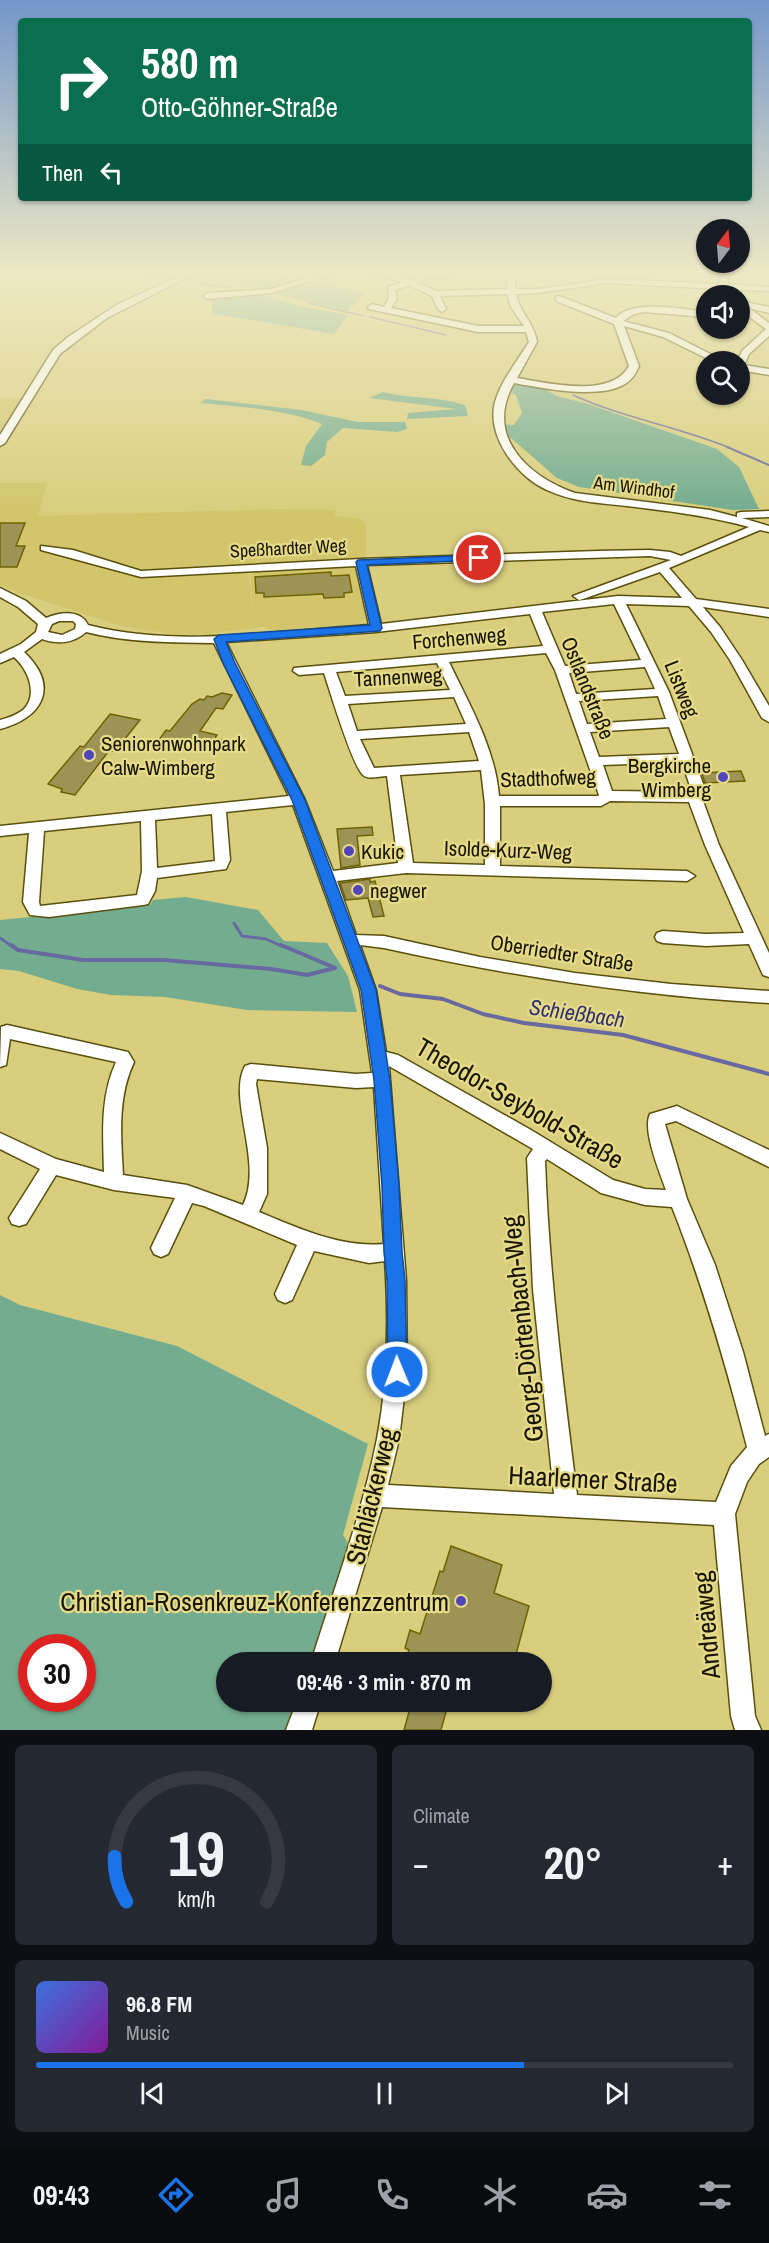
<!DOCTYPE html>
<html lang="en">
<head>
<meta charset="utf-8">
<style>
	:root { --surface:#171b24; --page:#242831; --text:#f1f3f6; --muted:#9ea1a6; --line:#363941; --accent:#1a73e8 }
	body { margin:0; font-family:"Archivo Narrow",sans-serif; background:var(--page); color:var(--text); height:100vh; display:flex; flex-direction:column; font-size:22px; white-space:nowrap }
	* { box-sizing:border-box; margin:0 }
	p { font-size:20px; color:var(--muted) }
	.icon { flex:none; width:33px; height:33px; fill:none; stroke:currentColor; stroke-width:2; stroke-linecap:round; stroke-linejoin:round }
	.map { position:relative; height:1730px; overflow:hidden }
	.side { display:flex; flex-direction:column; gap:15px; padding:15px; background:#0d0f14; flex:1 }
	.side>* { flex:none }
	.banner { position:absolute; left:18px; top:18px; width:734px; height:183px; border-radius:6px; box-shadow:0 2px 4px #0004; background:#0b6e4f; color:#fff; overflow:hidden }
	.needle { width:39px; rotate:16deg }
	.tools { position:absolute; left:696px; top:219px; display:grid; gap:12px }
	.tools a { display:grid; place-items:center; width:54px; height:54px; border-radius:50%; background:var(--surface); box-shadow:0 2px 4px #0004; font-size:30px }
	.speed { position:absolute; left:18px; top:1634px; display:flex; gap:12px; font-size:30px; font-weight:700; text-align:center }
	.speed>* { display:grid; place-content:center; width:78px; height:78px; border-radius:50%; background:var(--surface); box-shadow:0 2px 4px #0004; line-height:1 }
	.speed .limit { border:9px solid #d22; background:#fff; color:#111 }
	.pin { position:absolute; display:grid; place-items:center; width:51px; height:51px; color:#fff; margin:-26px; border:3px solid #fff; border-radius:50%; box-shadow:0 2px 6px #0007 }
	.me { position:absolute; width:66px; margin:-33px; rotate:359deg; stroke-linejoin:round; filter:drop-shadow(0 0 4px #0008) }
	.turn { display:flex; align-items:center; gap:21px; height:126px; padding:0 24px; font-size:27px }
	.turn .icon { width:78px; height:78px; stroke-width:2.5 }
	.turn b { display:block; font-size:42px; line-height:51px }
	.then { display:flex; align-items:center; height:57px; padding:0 24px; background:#0003; gap:12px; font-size:22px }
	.big { font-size:45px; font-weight:700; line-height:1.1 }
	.side .card { flex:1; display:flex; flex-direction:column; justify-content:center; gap:9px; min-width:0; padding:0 21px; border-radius:9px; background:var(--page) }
	.side .dial { align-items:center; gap:0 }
	.dial svg { height:156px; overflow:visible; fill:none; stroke:var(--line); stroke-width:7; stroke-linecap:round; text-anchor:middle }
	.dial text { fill:var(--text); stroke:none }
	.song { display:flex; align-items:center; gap:18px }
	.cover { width:72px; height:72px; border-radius:9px; background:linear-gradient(135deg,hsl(220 70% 55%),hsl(290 70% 35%)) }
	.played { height:6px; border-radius:3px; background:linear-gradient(90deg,var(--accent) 70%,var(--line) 70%) }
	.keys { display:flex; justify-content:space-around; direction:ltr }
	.heat { display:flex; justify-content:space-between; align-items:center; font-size:33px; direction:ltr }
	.side .tiles { flex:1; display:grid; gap:15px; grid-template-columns:1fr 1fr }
	.card:last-child { grid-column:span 2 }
	.trip { position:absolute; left:216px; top:1652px; width:336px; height:60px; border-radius:30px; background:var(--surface); box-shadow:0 2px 4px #0004; font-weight:700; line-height:60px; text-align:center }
	.menu { display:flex; height:96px; justify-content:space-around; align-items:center; background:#090b0e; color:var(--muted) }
	.menu .icon { width:42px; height:42px }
	.menu .on { color:var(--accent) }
	.menu b { font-size:27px; color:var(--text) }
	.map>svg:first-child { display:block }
	.built { fill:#d2c56b }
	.green { fill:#74ac8f; fill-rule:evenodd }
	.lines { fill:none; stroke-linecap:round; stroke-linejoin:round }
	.stream-far3 { stroke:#6769a0; stroke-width:1.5 }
	.stream-far2 { stroke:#6769a0; stroke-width:2 }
	.stream-far1 { stroke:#6769a0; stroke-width:3 }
	.stream { stroke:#6769a0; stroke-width:4 }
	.building { fill:#9c9354; stroke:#6f6302; stroke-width:1.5 }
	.minor-casing { stroke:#59500e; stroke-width:3 }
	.minor { fill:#fff; fill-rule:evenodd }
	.route { fill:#1a73e8; stroke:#114b97; stroke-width:1.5 }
	.poi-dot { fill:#5045bd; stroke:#e6db89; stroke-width:2 }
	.labels { text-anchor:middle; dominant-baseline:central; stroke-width:4.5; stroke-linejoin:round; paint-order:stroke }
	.far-street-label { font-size:18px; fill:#181400; stroke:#e6db89 }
	.street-label { font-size:21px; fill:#181400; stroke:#e6db89 }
	.poi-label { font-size:21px; fill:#181400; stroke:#e6db89; text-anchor:start }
	.water-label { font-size:22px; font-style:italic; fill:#343075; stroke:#e6db89 }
	.near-street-label { font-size:26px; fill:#181400; stroke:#e6db89 }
	.near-poi-label { font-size:26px; fill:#181400; stroke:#e6db89; text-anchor:end }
</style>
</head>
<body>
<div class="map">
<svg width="769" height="1730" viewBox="0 0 769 1730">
	<rect width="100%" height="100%" fill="#d9ce7d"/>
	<!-- built -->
	<path class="built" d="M0 398H22L0 436Z
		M0 483H47L38 516 278 509 335 510V516L360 519 366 525V558L248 565 254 621 250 570 349 565 356 566 366 619 358 624 346 626 280 631 261 627 207 634 178 635 122 626 16 592 0 585Z"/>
	<!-- green -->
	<path class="green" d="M210 272H289L284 276 297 283 264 289 251 285 200 275Z
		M315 282 365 293 348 311 270 293Z
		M255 293 300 306 348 315 334 334 213 314 211 295Z
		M517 383 539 386 557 396 588 404 717 449 739 467 759 509 733 510 579 487 557 478 505 433 503 424 514 425 522 413 516 395 508 392 512 385Z
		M383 392C410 399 438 396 465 405L468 416 407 419 408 413 456 409 369 398Z
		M206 399 301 410 358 422H405L407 429 397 432 343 428 327 442 325 455 311 466 301 465 306 446 322 424C284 409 241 407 200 403Z
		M186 897 258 910 284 941 327 943 348 976 357 1012 247 1010 165 997 111 995 77 989 19 971 0 969V920L150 905 153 900Z
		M0 1295 20 1305 177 1346 368 1444 343 1535 348 1543 343 1568 309 1662H226V1701H295L285 1730H0ZM32 1647H82V1698H32Z"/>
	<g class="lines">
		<!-- stream-far3 -->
		<path class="stream-far3" d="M136 272 171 278
			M183 281 232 288
			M308 303 364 316
			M370 317 446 335
			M573 395C623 418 679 427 730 448"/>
		<!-- stream-far2 -->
		<path class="stream-far2" d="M727 447 769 465"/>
		<!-- stream-far1 -->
		<path class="stream-far1" d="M234 923 242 936 266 939 284 947
			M0 938 13 947"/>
		<!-- stream -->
		<path class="stream" d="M11 945 18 950 83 960H164L271 969 307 975 335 968
			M281 945 333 967
			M380 986 400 994 443 999 483 1014 524 1023 623 1035 769 1074"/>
	</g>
	<!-- building -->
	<path class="building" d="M0 523H25L16 546H25L17 567H0Z
		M331 572V576L349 575 352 592 344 593V597L324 598 323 594 264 597V593H256L255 577Z
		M222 693 232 695 223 709 216 708 200 731 217 735 215 738 222 740 216 750 193 745 189 750 156 744 166 730 170 731 192 704 200 699 204 700 207 696 212 697Z
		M110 714 140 720 116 750 108 752 75 795 61 792 62 789 48 784 80 746 84 747Z
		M741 771 745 781 705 783 702 773Z
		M372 827 373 835 357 836 360 865 341 868 337 829Z
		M370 879V882L375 881 384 916 373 917 368 898 346 900 340 883Z
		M451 1546 502 1565 494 1593 529 1606 514 1662H405L409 1650 405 1648 410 1630 420 1634 440 1571 443 1572Z
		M412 1701H449L441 1730H404Z"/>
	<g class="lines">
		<defs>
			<path id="minor" d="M188 272H198L107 318 60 354 5 443 0 446V435L53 350 68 337 118 304Z
				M326 272H337L272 293 207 299 203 296 207 293 271 289Z
				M370 272H382L410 280 433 272 450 273V277L434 276 417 283 436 291 507 289 508 272H516L515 289H539L607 279 719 284 721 278 717 272H725L729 278 727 284 769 287V291L729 289 730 293 726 295 720 289 607 283 539 293 516 294C519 312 535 324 537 342L517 378C548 383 611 399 629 366L614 324 556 301V297L559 296 616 318C630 299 685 309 706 312V317L644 312 634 314 623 321 669 333 726 362H714L663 337 624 326 639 366C637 370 635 375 632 378 611 403 542 388 514 383 484 436 527 476 575 493L710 510 737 517V513L741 512 769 511V517L742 518 769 526V532L760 530 669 568 696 599 769 609V617L703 607 720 627 742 660 769 706V722L762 718 730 660 711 632 689 606 626 604 669 692 708 797 703 801 719 845 769 953V977L763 975 749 944 706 946 663 943 657 941 655 937 657 933 663 931 706 934 744 933 705 845 689 802 610 801 601 806H500V866L687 871 695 876 687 881 406 873 337 881 356 935 384 936 480 957 575 973 671 984 769 991V1003C638 996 511 976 384 948L360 945 376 990 386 1052 398 1055 531 1130 613 1180 645 1189 666 1190C660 1173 642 1130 650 1114L677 1106 769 1150V1167L676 1121 665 1124 687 1199 715 1265 743 1352 765 1436 769 1434V1457L759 1464 747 1482 735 1514 755 1716 761 1730H735L731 1716 714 1525 382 1507 335 1662H311C334 1589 362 1514 377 1439 388 1381 389 1320 385 1261L369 1263 314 1251 292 1300 285 1303 278 1300 275 1294 297 1245 204 1206 192 1203 168 1254 161 1257 154 1254 151 1248 175 1198 114 1190 56 1175 26 1224 19 1226 12 1224 9 1218 40 1169 0 1149V1133L56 1159 104 1172C103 1134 100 1097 116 1062L10 1039 6 1065 0 1067 1 1027 7 1025 128 1052 134 1062C117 1098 121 1137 123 1175L187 1185 243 1205C264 1162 227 1100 245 1066L251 1064 356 1074 372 1073 360 990 293 805 226 812 230 860 226 869 157 878 155 891 148 904 143 905 49 917 30 915 23 902 29 833 0 836V826L289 796 214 643C171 642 128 643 86 632 74 643 58 645 42 639L24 652C60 686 43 718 0 729V720C8 718 16 715 23 710 39 695 28 669 14 657L0 663V654L21 644 36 632 38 624 18 607 0 597V588L26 601 46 618C59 612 81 609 88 625 176 648 279 631 369 625L356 566 141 577 41 550V546L73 550 141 571 361 559 598 551 650 550 670 552 681 556 749 527C709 516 669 511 627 506 601 503 572 502 547 490 517 477 486 436 495 402 501 381 518 360 529 342L526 332H478L369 309 368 307 372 304 384 307 389 298 388 287 402 282ZM409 285 432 296 438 309 442 312 446 309 440 296 507 294 511 307 524 326H478L391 308 397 298 395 290ZM650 556 671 560 573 596 579 600 583 599 660 572 682 598 618 596 381 624 367 565ZM614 604 641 660 565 666 542 612ZM530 614 543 646 294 668 293 671 299 675 324 673C330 691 352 765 363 775 368 780 380 776 387 776L398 863 333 871 305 800 226 642 376 632ZM59 621H73L76 624 75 629 62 635 48 632 52 624ZM546 653 555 670 599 795 598 796H499C495 748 470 706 449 662ZM437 663 450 690 345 696 336 672ZM645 667 655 689 576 694 569 673ZM658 696 666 719 587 724 579 701ZM454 697 466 724 357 731 348 704ZM669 727 679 754 599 757 590 732ZM469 732 479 761 374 768 360 739ZM682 762 692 792 612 791 603 765ZM481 770 485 804V865L413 863 400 775ZM212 814 215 861 157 868 155 820ZM141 821 142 871 137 895 40 906 39 902 44 831ZM389 1066 533 1149 527 1158 533 1289 554 1494 388 1485 399 1439 407 1372 406 1280ZM257 1079 356 1088 374 1087 384 1244C341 1248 298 1228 259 1212L267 1194V1148L256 1084ZM547 1159 601 1193 645 1205 672 1207C703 1285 726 1365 747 1447L731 1466 716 1502 577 1495C563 1384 549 1273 545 1161Z
				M740 301 769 307V313L749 308 769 323V336L749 354 744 365 769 369V375L740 370V362H737L742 351 766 329 740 310Z
				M297 1701H321L312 1730H286Z"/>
		</defs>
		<!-- minor casing -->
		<use href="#minor" class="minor-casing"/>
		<!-- minor -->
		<use href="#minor" class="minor"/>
	</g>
	<!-- sky -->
	<linearGradient id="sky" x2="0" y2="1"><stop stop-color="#7496cb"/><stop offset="0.53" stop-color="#eee9c4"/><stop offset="1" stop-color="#eee9c4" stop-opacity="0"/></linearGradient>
	<rect width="769" height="514" fill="url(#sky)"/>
	<!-- route -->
	<path class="route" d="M479 555 484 558 482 560 367 565 382 628 380 631 226 642 235 663 305 800 376 990 390 1080 399 1186 402 1252 405 1280 407 1372 404 1378 397 1381 391 1378 388 1372 387 1280 384 1252 382 1186 374 1080 361 990 292 800 223 663 214 639 219 635 370 625 356 562 358 560Z"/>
	<!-- markers -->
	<g class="poi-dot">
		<circle cx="89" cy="755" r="6"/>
		<circle cx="723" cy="777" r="6"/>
		<circle cx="349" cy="851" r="6"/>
		<circle cx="358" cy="890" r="6"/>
		<circle cx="461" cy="1601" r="6"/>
	</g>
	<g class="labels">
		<!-- far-street labels -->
		<g class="far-street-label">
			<text transform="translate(634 487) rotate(7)">Am Windhof</text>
			<text transform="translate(288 548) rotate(-3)">Speßhardter Weg</text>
		</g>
		<!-- street labels -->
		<g class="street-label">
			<text transform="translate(459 638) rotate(-5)">Forchenweg</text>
			<text transform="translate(398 677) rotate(-3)">Tannenweg</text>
			<text transform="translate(588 688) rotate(68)">Ostlandstraße</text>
			<text transform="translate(682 689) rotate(68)">Listweg</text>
			<text transform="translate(548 778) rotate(-2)">Stadthofweg</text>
			<text transform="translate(508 850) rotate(2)">Isolde-Kurz-Weg</text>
			<text transform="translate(562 953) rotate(9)">Oberriedter Straße</text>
		</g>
		<!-- poi labels -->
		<g class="poi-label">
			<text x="101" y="743">Seniorenwohnpark<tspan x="101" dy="24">Calw-Wimberg</tspan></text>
			<text x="711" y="765" text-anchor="end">Bergkirche<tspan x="711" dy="24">Wimberg</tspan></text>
			<text x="361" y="851">Kukic</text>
			<text x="370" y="890">negwer</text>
		</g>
		<!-- water labels -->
		<g class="water-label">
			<text transform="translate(577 1013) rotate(8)">Schießbach</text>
		</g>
		<!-- near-street labels -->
		<g class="near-street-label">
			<text transform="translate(520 1103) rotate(30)">Theodor-Seybold-Straße</text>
			<text transform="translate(522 1329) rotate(-96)">Georg-Dörtenbach-Weg</text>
			<text transform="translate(593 1479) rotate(3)">Haarlemer Straße</text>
			<text transform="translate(371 1496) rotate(-76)">Stahläckerweg</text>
			<text transform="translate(706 1625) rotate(-95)">Andreäweg</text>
		</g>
		<!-- near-poi labels -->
		<g class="near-poi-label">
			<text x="449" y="1601">Christian-Rosenkreuz-Konferenzzentrum</text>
		</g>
	</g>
</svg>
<div class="tools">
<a><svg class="needle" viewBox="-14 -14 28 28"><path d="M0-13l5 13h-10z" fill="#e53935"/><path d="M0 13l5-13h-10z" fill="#9ea1a6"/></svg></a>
<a><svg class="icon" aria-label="sound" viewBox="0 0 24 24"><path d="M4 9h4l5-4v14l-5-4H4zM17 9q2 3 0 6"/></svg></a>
<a><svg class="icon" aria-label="search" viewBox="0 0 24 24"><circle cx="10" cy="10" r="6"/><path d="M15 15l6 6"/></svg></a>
</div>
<div class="speed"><div class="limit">30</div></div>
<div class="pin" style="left:479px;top:558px;background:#d93025"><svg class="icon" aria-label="arrive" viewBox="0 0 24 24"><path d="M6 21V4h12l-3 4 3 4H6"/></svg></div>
<svg class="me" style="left:397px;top:1372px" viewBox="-20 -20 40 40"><circle r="17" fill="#1a73e8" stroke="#fff" stroke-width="3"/><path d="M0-11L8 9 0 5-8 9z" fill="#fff"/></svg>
<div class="trip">09:46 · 3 min · 870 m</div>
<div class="banner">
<div class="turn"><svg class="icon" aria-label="right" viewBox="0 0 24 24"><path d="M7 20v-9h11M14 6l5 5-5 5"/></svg><div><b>580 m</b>Otto-Göhner-Straße</div></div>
<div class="then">Then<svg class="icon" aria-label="left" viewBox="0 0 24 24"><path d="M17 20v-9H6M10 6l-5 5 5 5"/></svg></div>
</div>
</div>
<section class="side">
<div class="tiles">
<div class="card dial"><svg viewBox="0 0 100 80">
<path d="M14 69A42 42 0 1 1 86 69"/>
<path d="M14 69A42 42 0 0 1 8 46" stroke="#1a73e8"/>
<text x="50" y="56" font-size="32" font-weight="700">19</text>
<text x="50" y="72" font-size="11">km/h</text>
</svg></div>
<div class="card"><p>Climate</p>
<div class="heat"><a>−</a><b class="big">20°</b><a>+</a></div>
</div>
<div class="card">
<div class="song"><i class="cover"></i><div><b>96.8 FM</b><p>Music</p></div></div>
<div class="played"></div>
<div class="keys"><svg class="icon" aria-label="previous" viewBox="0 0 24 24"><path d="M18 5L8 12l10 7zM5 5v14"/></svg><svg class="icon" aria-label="pause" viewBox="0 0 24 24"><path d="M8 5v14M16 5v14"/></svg><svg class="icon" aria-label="next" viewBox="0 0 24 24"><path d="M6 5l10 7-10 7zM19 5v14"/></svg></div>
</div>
</div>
</section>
<nav class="menu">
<b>09:43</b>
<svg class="icon on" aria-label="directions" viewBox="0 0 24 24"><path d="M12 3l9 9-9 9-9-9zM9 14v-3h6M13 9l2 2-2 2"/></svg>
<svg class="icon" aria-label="music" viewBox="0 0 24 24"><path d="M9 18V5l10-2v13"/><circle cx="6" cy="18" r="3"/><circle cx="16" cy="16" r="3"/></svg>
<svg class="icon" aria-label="phone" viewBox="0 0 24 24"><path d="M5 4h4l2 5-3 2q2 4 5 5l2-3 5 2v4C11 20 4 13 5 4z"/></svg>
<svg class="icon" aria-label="climate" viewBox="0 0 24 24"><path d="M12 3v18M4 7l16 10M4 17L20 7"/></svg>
<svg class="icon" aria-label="car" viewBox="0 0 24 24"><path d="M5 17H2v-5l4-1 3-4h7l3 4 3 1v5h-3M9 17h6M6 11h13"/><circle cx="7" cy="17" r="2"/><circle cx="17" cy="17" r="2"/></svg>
<svg class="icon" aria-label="filters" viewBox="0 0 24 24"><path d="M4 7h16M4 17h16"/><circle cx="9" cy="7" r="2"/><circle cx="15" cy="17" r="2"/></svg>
</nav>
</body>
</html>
